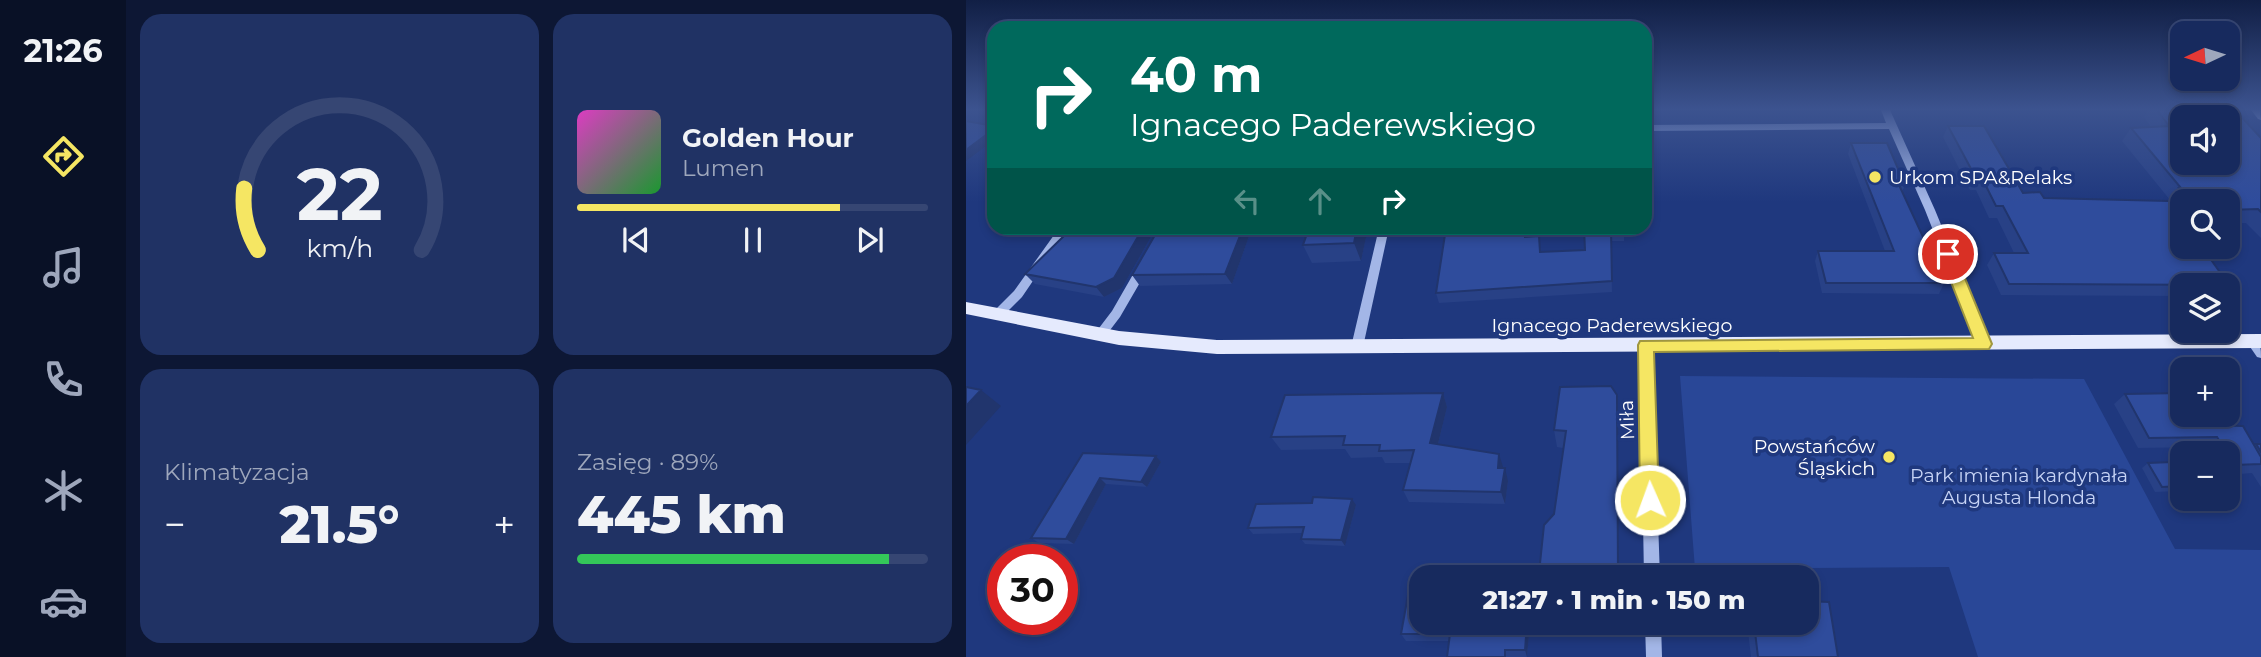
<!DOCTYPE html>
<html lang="pl">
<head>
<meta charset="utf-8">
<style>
	:root { --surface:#172a5e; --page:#203264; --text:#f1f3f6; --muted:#9ea7bc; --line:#364673; --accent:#f5e663 }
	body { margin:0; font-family:Montserrat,sans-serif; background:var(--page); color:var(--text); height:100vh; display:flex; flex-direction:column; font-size:26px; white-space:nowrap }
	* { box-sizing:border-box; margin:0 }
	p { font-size:23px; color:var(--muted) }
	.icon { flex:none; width:38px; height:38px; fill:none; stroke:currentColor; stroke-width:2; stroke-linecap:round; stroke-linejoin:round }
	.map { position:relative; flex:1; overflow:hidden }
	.drawer { display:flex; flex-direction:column; gap:14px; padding:14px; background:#0d1734; width:840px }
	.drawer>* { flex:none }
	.banner { position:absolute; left:21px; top:21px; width:665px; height:214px; border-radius:21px; box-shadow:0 4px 10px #0003,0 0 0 2px var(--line); background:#00695c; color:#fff; overflow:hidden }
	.needle { width:46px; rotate:266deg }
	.fabs { position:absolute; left:1204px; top:21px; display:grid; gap:14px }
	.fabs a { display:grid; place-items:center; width:70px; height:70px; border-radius:14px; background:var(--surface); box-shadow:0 4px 10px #0003,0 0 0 2px var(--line); font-size:35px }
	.speed { position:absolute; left:21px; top:544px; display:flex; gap:14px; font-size:35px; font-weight:700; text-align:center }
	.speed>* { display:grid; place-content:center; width:91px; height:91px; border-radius:50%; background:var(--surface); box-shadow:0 4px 10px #0003,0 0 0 2px var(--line); line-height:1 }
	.speed .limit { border:10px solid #d22; background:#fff; color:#111 }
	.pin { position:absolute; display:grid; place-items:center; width:60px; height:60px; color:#fff; margin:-30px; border:4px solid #fff; border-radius:50%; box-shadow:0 2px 7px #0007 }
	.me { position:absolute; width:77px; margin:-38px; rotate:358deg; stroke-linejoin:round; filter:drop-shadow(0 0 5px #0008) }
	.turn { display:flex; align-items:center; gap:24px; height:147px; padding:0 28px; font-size:32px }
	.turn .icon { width:91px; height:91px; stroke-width:2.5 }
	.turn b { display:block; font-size:49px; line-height:60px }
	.lanes { display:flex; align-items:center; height:66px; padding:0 28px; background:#0003; justify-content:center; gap:35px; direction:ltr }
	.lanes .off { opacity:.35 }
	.big { font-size:52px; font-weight:800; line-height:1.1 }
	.drawer .widget { flex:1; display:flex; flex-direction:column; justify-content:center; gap:10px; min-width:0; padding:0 24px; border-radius:21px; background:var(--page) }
	.drawer .dial { align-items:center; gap:0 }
	.dial svg { height:182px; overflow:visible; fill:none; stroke:var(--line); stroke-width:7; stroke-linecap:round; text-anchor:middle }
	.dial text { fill:var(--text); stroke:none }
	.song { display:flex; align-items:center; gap:21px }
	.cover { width:84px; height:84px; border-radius:10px; background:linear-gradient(135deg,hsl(310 70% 55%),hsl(130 70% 35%)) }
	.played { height:7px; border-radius:4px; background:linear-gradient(90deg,var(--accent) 75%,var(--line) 75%) }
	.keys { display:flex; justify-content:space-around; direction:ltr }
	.heat { display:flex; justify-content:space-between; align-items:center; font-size:38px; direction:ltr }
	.charge { height:10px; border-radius:5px; background:linear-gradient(90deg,#34c759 89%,var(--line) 0) }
	.drawer .tiles { flex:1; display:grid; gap:14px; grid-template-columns:repeat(2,1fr) }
	.trip { position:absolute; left:443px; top:565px; width:410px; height:70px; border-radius:21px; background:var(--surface); box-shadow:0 4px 10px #0003,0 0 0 2px var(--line); font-weight:800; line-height:70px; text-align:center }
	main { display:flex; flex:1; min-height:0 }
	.dock { display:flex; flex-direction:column; width:126px; justify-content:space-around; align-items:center; background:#091126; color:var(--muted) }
	.dock .icon { width:49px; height:49px }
	.dock .current { color:var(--accent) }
	.dock b { font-size:32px; color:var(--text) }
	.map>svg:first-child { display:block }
	.green { fill:#294797 }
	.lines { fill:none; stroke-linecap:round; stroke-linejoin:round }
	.minor { fill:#a3b6e7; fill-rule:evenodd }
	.major { fill:#e5eafd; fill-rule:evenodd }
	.wall { fill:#284186 }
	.shaded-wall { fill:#21356d }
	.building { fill:#2f4c9c; stroke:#21356d; stroke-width:2; fill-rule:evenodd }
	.route { fill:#f5e663; stroke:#9f9640; stroke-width:2 }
	.poi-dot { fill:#f5e663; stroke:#1f387e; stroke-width:2.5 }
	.labels { text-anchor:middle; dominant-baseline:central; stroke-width:7; stroke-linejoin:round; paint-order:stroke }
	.poi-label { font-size:19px; fill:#fff; stroke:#1f387e; text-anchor:start }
	.street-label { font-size:19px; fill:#fff; stroke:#1f387e }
	.park-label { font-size:19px; fill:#c7d4f6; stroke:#1f387e }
</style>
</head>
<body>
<main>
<nav class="dock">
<b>21:26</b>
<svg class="icon current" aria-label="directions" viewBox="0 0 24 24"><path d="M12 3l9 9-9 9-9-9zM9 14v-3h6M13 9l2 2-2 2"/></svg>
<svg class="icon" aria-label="music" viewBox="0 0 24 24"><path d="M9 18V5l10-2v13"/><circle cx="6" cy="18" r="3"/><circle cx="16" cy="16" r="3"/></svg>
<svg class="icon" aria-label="phone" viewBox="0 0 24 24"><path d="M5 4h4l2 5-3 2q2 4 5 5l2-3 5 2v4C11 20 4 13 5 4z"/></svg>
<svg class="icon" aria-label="climate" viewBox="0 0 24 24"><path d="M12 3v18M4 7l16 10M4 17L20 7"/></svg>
<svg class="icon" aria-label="car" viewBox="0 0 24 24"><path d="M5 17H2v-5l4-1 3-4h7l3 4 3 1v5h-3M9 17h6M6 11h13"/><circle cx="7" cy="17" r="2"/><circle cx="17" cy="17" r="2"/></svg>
</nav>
<section class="drawer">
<div class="tiles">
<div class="widget dial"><svg viewBox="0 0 100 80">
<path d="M14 69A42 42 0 1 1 86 69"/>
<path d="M14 69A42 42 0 0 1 8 42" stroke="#f5e663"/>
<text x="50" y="56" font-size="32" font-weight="700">22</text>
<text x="50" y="72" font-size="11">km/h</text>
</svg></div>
<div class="widget">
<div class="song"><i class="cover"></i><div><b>Golden Hour</b><p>Lumen</p></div></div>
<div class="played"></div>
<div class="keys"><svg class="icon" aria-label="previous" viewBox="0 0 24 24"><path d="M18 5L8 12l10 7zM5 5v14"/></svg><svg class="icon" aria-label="pause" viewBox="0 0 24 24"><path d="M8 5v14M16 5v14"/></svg><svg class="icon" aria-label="next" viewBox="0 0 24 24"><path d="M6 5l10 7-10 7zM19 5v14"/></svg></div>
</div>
<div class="widget"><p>Klimatyzacja</p>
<div class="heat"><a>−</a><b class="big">21.5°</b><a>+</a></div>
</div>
<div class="widget"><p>Zasięg · 89%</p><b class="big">445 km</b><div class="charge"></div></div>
</div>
</section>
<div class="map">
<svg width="1295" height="657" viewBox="0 0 1295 657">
	<rect width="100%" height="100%" fill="#1f387e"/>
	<!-- green -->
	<path class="green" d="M714 376 1118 379 1209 549 1295 550V657H1012L983 567 729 569Z"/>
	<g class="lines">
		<!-- minor -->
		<path class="minor" d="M915 110H924L969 210 1024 344 1022 347H1014L1012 344 959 210 923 129 679 131V125L920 123Z
			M1285 110H1294L1295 120 1292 119Z
			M93 228H103L56 297 36 317H28L26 314 28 311 48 291Z
			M413 228H423L397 347 395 351H387L385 347Z
			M177 263 183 267 154 317 138 338H130L128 335 130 332 146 311 173 264Z
			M1286 336C1295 340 1295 349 1295 358L1291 357 1280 341 1282 338Z
			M680 340 684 342 686 345 694 578H678L674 345 676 342Z
			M679 623H695L696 657H680Z"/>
		<!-- major -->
		<path class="major" d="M0 302 153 331 251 340 1295 334V348L251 354 153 345 0 314Z"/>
	</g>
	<!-- wall -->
	<path class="wall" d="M1182 110H1191L1295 138V238L1280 223H1262V201H1216V218L1205 204 1263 285 1262 286V285H1216V296L1035 295 1021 265 1028 253H1048L1031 218H1023L1010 190H1004L977 137 982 126 1057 193 1078 198 1203 201 1204 200 1156 141 1165 128 1185 127 1178 117Z
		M885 143 939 185 936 192 978 283 973 294 856 293 849 261 852 251H919L882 154Z
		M106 228H190L156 288 138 297 69 284 59 274Z
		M193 228H286L266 284 174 286 166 275Z
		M402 228 395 261 346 263 337 245Z
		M617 228H658V241H645L646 292 473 303 470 293 560 237 574 252 619 250Z
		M477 393 481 407 472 444 537 467 542 481 539 504 443 502 437 490 444 463H419L416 457 385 458 379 449 315 450 305 437Z
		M1159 394 1244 425 1288 445 1290 444H1295V487L1286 473 1262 475V453H1242L1238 447 1172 448 1148 404Z
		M651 395 652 578H574L573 573 588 514 597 448 591 447 588 430Z
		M117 453 190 456 195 462 181 487 140 484 108 544 73 543 65 538Z
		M1182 463 1216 478V489L1213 491 1189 492 1176 468Z
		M390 505 379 546 339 544 335 539 336 533 287 534 282 528Z
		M455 623H564L561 657H481L483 641H440L435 634Z
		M781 623H840L872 657H785Z"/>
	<!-- shaded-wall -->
	<path class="shaded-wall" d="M28 129V140L0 161V150Z
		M177 228H190L156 288 138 297 130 287Z
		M277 228H286L266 284 259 274Z
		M391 228H402L395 261 388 243Z
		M15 390 35 406 0 445V406Z
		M477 393 481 407 469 456 464 443Z
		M533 454 537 467 535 481 532 468Z
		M190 456 195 462 181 487 175 482Z
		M539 468 542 481 539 504 535 492Z
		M134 478 140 484 108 544 100 539Z
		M386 499 390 505 379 546 375 540Z
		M561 623H564L561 657 559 650Z"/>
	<!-- building -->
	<path class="building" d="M1191 110H1269L1295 138V212L1292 209 1262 210V201H1224L1213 188H1215L1165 128 1203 126ZM1216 117H1262V163H1216Z
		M0 121 28 126V129L0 150Z
		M982 126H1018L1057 193 1074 192 1078 198 1203 201 1216 220V247H1236L1263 285 1043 284 1028 253H1062L1037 206H1030L1016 178H1010Z
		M885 143H921L939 185H933L964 252H966L978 283H860L852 251H928Z
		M106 228H177L148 278 130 287 59 274Z
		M193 228H277L259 274 166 275Z
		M343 228H391L388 243 337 245Z
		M480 228H559V237L573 236 574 252 619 250 618 228H658V230L645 231 646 281 470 293Z
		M645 386 651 395 652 573H573L578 525 588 514 600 431 588 430 594 387Z
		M0 387 15 390 0 406Z
		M477 393 464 443 533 454 532 468H539L535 492 437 490 448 450 413 451 414 445H377L379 436 305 437 319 395Z
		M1216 393V415H1238L1244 425 1277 426 1295 457V464L1268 465 1251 437 1183 438 1159 394Z
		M1290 444H1295V452Z
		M117 453 190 456 175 482 134 478 100 539 65 538Z
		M1206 462 1216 478V486L1196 487 1182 463Z
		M347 497 386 499 375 540 335 539 338 527 282 528 290 504 346 503Z
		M442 595H455V623H561L559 650H539V657H481L484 634H435Z
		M840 601 863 602 872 657H792L788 623H840Z"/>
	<!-- sky -->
	<linearGradient id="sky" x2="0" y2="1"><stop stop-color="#111f45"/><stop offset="0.54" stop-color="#3c538f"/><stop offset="1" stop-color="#3c538f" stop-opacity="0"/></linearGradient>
	<rect width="1295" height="202" fill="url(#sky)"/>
	<!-- route -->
	<path class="route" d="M982 249 989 254 1026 344 1023 349 688 352 693 500 690 506 684 509 677 506 674 500 672 345 674 341 1007 338 974 254Z"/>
	<!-- markers -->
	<g class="poi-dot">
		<circle cx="909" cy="177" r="7"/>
		<circle cx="923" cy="457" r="7"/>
	</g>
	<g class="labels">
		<!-- poi labels -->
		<g class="poi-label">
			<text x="923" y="177">Urkom SPA&amp;Relaks</text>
			<text x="909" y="446" text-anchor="end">Powstańców<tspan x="909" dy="22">Śląskich</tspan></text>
		</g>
		<!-- street labels -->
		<g class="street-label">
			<text x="646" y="325">Ignacego Paderewskiego</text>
			<text transform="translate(661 420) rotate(-92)">Miła</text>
		</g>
		<!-- park labels -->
		<g class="park-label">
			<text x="1053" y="475">Park imienia kardynała<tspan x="1053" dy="22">Augusta Hlonda</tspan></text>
		</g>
	</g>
</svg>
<div class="fabs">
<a><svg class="needle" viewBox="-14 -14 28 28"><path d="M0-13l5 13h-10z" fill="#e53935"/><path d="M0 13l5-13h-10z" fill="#9ea7bc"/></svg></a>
<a><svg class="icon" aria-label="sound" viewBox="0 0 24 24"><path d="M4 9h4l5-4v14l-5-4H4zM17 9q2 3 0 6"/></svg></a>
<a><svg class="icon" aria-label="search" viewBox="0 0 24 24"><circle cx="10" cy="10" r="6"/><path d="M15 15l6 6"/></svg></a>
<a><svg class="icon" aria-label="layers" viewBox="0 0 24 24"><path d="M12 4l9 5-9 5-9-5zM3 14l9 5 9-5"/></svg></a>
<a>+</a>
<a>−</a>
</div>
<div class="speed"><div class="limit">30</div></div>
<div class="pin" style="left:982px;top:254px;background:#d93025"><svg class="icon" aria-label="arrive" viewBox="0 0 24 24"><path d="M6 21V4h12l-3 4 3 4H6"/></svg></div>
<svg class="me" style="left:684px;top:500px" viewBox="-20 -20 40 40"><circle r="17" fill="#f5e663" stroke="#fff" stroke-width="3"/><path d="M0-11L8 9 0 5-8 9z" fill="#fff"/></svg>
<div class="trip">21:27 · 1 min · 150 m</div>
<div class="banner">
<div class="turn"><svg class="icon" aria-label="right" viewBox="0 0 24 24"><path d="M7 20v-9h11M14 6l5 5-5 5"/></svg><div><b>40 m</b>Ignacego Paderewskiego</div></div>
<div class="lanes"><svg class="icon off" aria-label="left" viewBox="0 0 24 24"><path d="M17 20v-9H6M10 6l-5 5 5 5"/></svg><svg class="icon off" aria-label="ahead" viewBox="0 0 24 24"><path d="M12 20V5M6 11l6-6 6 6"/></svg><svg class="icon" aria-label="right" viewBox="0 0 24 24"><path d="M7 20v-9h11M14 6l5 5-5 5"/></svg></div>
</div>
</div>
</main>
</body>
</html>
